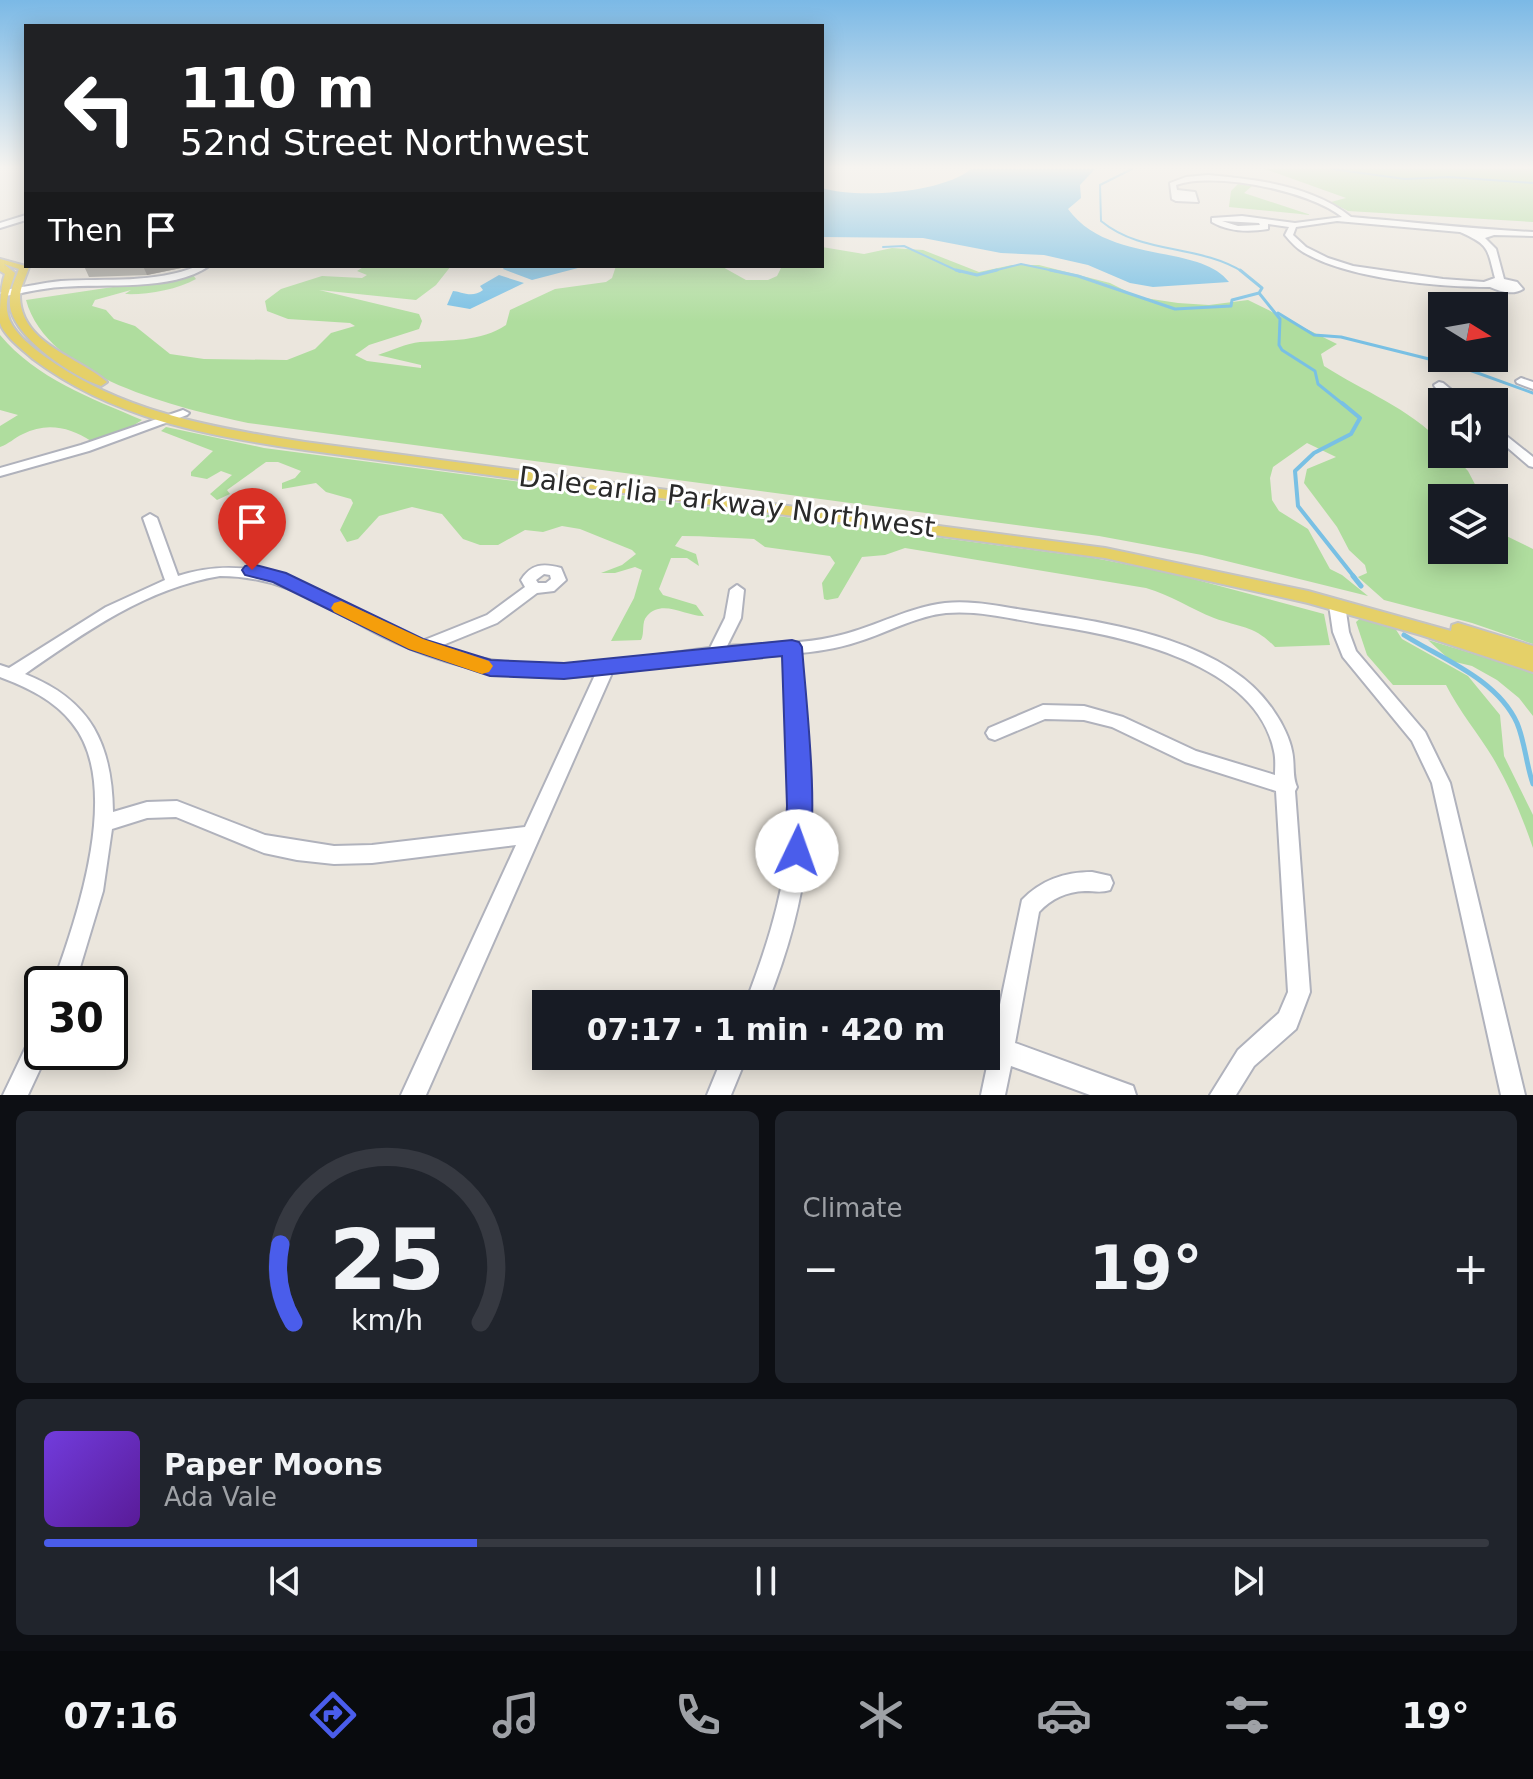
<!DOCTYPE html>
<html lang="en">
<head>
<meta charset="utf-8">
<style>
	:root { --surface:#171b24; --page:#20242c; --text:#f1f3f6; --muted:#9ea1a6; --line:#363941; --accent:#4a5deb }
	body { margin:0; font-family:"DejaVu Sans",sans-serif; background:var(--page); color:var(--text); height:100vh; display:flex; flex-direction:column; font-size:30px; white-space:nowrap }
	* { box-sizing:border-box; margin:0 }
	p { font-size:26px; color:var(--muted) }
	.icon { flex:none; width:44px; height:44px; fill:none; stroke:currentColor; stroke-width:2; stroke-linecap:round; stroke-linejoin:round }
	.map { position:relative; height:1095px; overflow:hidden }
	.side { display:flex; flex-direction:column; gap:16px; padding:16px; background:#0d0f14; flex:1 }
	.side>* { flex:none }
	.guide { position:absolute; left:24px; top:24px; width:800px; height:244px; border-radius:0px; box-shadow:0 4px 20px #0003; background:#202124; color:#fff; overflow:hidden }
	.needle { width:52px; rotate:101deg }
	.tools { position:absolute; left:1428px; top:292px; display:grid; gap:16px }
	.tools a { display:grid; place-items:center; width:80px; height:80px; border-radius:0px; background:var(--surface); box-shadow:0 4px 20px #0003; font-size:40px }
	.speed { position:absolute; left:24px; top:966px; display:flex; gap:16px; font-size:40px; font-weight:700; text-align:center }
	.speed>* { display:grid; place-content:center; width:104px; height:104px; border-radius:50%; background:var(--surface); box-shadow:0 4px 20px #0003; line-height:1 }
	.speed .limit { border:4px solid #111; border-radius:12px; background:#fff; color:#111 }
	.pin { position:absolute; display:grid; place-items:center; width:68px; height:68px; color:#fff; margin:-82px -34px; border-radius:50% 50% 50% 0; rotate:-45deg; box-shadow:0 0 8px #0007 }
	.pin .icon { rotate:45deg }
	.me { position:absolute; width:88px; margin:-44px; rotate:3deg; stroke-linejoin:round; filter:drop-shadow(0 0 6px #0008) }
	.turn { display:flex; align-items:center; gap:28px; height:168px; padding:0 24px; font-size:36px }
	.turn .icon { width:104px; height:104px; stroke-width:2.5 }
	.turn b { display:block; font-size:56px; line-height:68px }
	.then { display:flex; align-items:center; height:76px; padding:0 24px; background:#0003; gap:16px; font-size:30px }
	.big { font-size:60px; font-weight:800; line-height:1.1 }
	.side .card { flex:1; display:flex; flex-direction:column; justify-content:center; gap:12px; min-width:0; padding:0 28px; border-radius:12px; background:var(--page) }
	.side .dial { align-items:center; gap:0 }
	.dial svg { height:208px; overflow:visible; fill:none; stroke:var(--line); stroke-width:7; stroke-linecap:round; text-anchor:middle }
	.dial text { fill:var(--text); stroke:none }
	.song { display:flex; align-items:center; gap:24px }
	.cover { width:96px; height:96px; border-radius:12px; background:linear-gradient(135deg,hsl(260 70% 55%),hsl(270 70% 35%)) }
	.played { height:8px; border-radius:4px; background:linear-gradient(90deg,var(--accent) 30%,var(--line) 30%) }
	.keys { display:flex; justify-content:space-around; direction:ltr }
	.heat { display:flex; justify-content:space-between; align-items:center; font-size:44px; direction:ltr }
	.side .tiles { flex:1; display:grid; gap:16px; grid-template-columns:1fr 1fr }
	.card:last-child { grid-column:span 2 }
	.trip { position:absolute; left:532px; top:990px; width:468px; height:80px; border-radius:0px; background:var(--surface); box-shadow:0 4px 20px #0003; font-weight:800; line-height:80px; text-align:center }
	.tabs { display:flex; height:128px; justify-content:space-around; align-items:center; background:#090b0e; color:var(--muted) }
	.tabs .icon { width:56px; height:56px }
	.tabs .on { color:var(--accent) }
	.tabs b { font-size:36px; color:var(--text) }
	.map>svg:first-child { display:block }
	.green { fill:#afdd9e }
	.water { fill:#79c0e4 }
	.lines { fill:none; stroke-linecap:round; stroke-linejoin:round }
	.stream-far3 { stroke:#79c0e4; stroke-width:2 }
	.stream-far2 { stroke:#79c0e4; stroke-width:3 }
	.stream-far1 { stroke:#79c0e4; stroke-width:4 }
	.stream { stroke:#79c0e4; stroke-width:5 }
	.minor-casing { stroke:#b0b2bc; stroke-width:4 }
	.major-casing { stroke:#c3c3c3; stroke-width:4 }
	.minor { fill:#fff; fill-rule:evenodd }
	.major { fill:#e5d068; fill-rule:evenodd }
	.wall { fill:#aaa8a2 }
	.shaded-wall { fill:#8b8884 }
	.route { fill:#4a5deb; stroke:#303c99; stroke-width:2 }
	.slow { fill:#f59e0b }
	.labels { text-anchor:middle; dominant-baseline:central; stroke-width:6; stroke-linejoin:round; paint-order:stroke }
	.street-label { font-size:28px; fill:#2a2a2a; stroke:#fff }
</style>
</head>
<body>
<div class="map">
<svg width="1533" height="1095" viewBox="0 0 1533 1095">
	<rect width="100%" height="100%" fill="#ebe6dd"/>
	<!-- green -->
	<path class="green" d="M1265 169H1533V222L1348 211 1331 202 1346 198Z
		M1238 184 1252 186 1244 193 1311 215 1229 207 1231 191Z
		M822 247 864 254 892 248 923 250 979 272 1012 265H1039L1110 283 1138 297 1178 303 1209 305 1248 300 1337 344 1321 354 1324 366C1363 391 1409 408 1442 443V454H1452L1468 471 1479 492 1472 498H1442V550H1494V530L1533 549V644L1472 623 1384 600 1358 577 1367 573 1365 565 1349 550 1337 527 1304 483 1307 469 1336 457 1307 443 1273 467 1270 478 1272 500 1279 511 1308 529 1330 569 1342 575 1368 596 1202 555 1099 536 248 423C179 408 47 378 26 300L193 275 196 279C177 290 146 295 125 294L131 290 95 300 92 306 106 310 114 319 135 326 170 354 204 359 287 360 315 349 331 333 355 326 350 323 288 319 267 311 265 301 281 289 322 276 362 278 367 275 357 271 365 266H451L436 285 416 300 319 290 419 314 422 321 419 329 369 345 355 355 367 361 421 368V365L378 355C390 351 407 343 420 342 449 340 481 342 506 325L510 310 555 289 606 282 612 278 616 266H721L746 280H768L777 276 782 266H822Z
		M0 335C37 379 91 398 142 420L128 429 91 441C70 427 46 422 23 434 14 438 9 444 0 447V426L18 415 0 410Z
		M166 427 264 448 1094 558 1171 573 1324 614 1330 645 1275 647C1254 625 1241 628 1214 618 1191 609 1171 595 1146 588L905 548 885 555 862 557 838 598 827 600 824 599 822 583 835 563 830 556 765 547 754 539C730 538 705 536 682 536L675 546 696 554 699 566 687 558H671L659 589 663 595 696 605 704 616C687 617 662 598 647 616 641 622 645 633 641 640L611 641 634 598 642 570 635 567 615 573H601L622 565 636 554 632 550 580 529 562 526 543 532 525 530 498 545H480L463 539 442 514 412 507 379 516 358 539 347 542 340 530 353 503 351 499 326 492 316 483 282 489V483L295 478 301 471 278 462H266L227 490 230 494 217 500 210 494 232 475 221 471 207 479 191 476V472L213 451 161 431Z
		M1363 616 1393 625 1402 639 1468 676 1500 715 1504 756 1533 815V848C1522 816 1510 787 1493 758 1478 733 1459 711 1446 685H1393L1367 655 1356 622Z
		M1428 640 1533 672V716L1519 698 1497 680 1472 666 1451 661Z"/>
	<!-- water -->
	<path class="water" d="M971 169H1095L1080 185 1081 198 1068 209C1109 265 1199 243 1229 282L1153 287 1130 283 1088 265 1044 255 1001 253 923 238 822 237V188C857 199 943 193 971 169Z
		M505 266H576L578 268 532 280 503 269Z
		M499 275 524 283 470 309 447 305 453 291C460 291 472 299 483 290L480 286Z"/>
	<g class="lines">
		<!-- stream-far3 -->
		<path class="stream-far3" d="M1132 169 1100 185 1101 221C1142 255 1199 244 1243 272
			M1332 169 1405 179 1449 177 1533 183
			M883 247 904 246 960 272
			M989 272 1021 264 1059 272"/>
		<!-- stream-far2 -->
		<path class="stream-far2" d="M956 270 977 275 997 270
			M1050 270 1078 276 1175 309 1231 306 1232 300 1259 293
			M1240 270 1262 288 1259 293 1280 319 1279 345 1282 350 1315 371 1318 384 1344 405
			M1278 313 1314 335 1341 337 1461 367 1533 393"/>
		<!-- stream-far1 -->
		<path class="stream-far1" d="M1342 403 1360 418 1351 434 1314 453 1295 471 1298 506 1355 578"/>
		<!-- stream -->
		<path class="stream" d="M1353 576 1361 586
			M1404 635C1442 659 1497 679 1517 723 1525 742 1526 764 1533 784"/>
		<defs>
			<path id="minor" d="M1208 175C1256 179 1313 186 1351 217 1413 222 1472 229 1533 232V236L1494 235 1485 238 1496 249 1504 279 1517 282 1523 289C1514 295 1500 292 1490 287 1438 287 1348 279 1303 252 1296 248 1290 241 1285 235L1289 227 1268 224V229C1249 232 1229 232 1212 222V218L1242 216 1295 223 1342 217C1310 191 1214 171 1176 185L1177 190 1195 192 1198 202 1176 201 1172 199 1170 183 1186 177ZM1222 221 1259 223 1260 225 1238 226ZM1337 221 1460 232C1489 245 1487 247 1495 278L1484 282 1443 279 1353 266 1328 258 1306 247 1293 235 1296 227Z
				M26 215V220L0 228V223Z
				M198 266H209C171 292 106 283 61 287 42 288 24 293 5 296L0 293 5 290C24 287 42 283 61 281 107 278 154 284 198 266Z
				M1521 378 1533 382V389L1517 383 1516 381Z
				M1439 382 1443 383 1466 402H1453L1435 387 1434 385Z
				M183 410 189 413 187 415 89 451 0 476V468L81 445Z
				M1494 426 1533 457V467L1529 466 1494 436Z
				M150 514 157 518 178 576C272 546 340 606 422 641L487 615 525 587 521 580C531 564 543 563 561 568L566 580 554 591 537 593 497 623 438 647C528 679 619 660 710 648L725 618 730 590 737 585 744 590 741 618 727 646C766 643 804 645 841 635 877 626 909 607 945 603 974 600 1002 607 1030 611 1108 623 1229 639 1275 713 1282 723 1290 739 1292 751 1295 764 1292 776 1297 787L1295 791 1310 992 1296 1029 1254 1066 1236 1095H1210L1238 1050 1279 1013 1288 992 1276 791 1185 762 1112 727 1084 720 1045 719 995 740 989 738 986 733 989 728 1043 705 1084 706 1123 717 1196 751 1275 775C1275 768 1276 759 1274 751 1256 661 1118 635 1043 624 1011 619 978 610 946 613 918 616 892 630 866 639 844 647 823 651 800 653 805 719 813 784 807 850 802 903 787 954 767 1004H745C764 955 781 904 787 851 794 786 787 720 784 655L717 659 612 673 426 1095H401L516 845 372 863 334 864 297 860 264 853 176 817 147 818 112 829 103 891 75 984H53C77 917 123 785 72 723 54 700 27 687 0 677V665L9 668 106 607 165 580 143 518ZM544 574 550 575 551 579 546 583H538L536 580ZM220 576C285 576 325 607 380 635 448 669 519 683 595 675L525 827 372 845 334 846 265 835 177 801 147 802 113 812C112 744 91 700 25 674 85 632 147 588 220 576Z
				M1337 600 1342 601 1345 605 1349 632 1356 651 1425 732 1450 783 1525 1095H1501L1432 783 1412 741 1343 657 1333 632 1329 605 1332 601Z
				M1092 872 1110 876 1113 883 1110 890C1101 893 1094 891 1085 891 1066 892 1052 898 1039 912L1015 1043 1133 1086 1136 1095H1090L1011 1066 1005 1095H981L1022 900C1041 880 1065 872 1092 872Z
				M42 1026V1052H48L28 1095H3L34 1030Z
				M723 1056H747L731 1095H707Z"/>
			<path id="major" d="M0 259 29 267C26 277 20 287 20 297 21 344 79 357 107 382L101 386C72 376 20 341 11 311 7 296 14 283 19 269L4 264 15 273C11 286 4 301 8 315 12 332 31 346 44 356 121 412 213 428 305 442L1105 548 1308 591 1451 631 1452 625 1458 623 1533 646V672L1421 635 1308 603 1105 558 305 450C209 436 113 419 33 359 23 350 4 336 0 323 0 308 0 287 5 274L0 271Z"/>
		</defs>
		<!-- minor casing -->
		<use href="#minor" class="minor-casing"/>
		<!-- major casing -->
		<use href="#major" class="major-casing"/>
		<!-- minor -->
		<use href="#minor" class="minor"/>
		<!-- major -->
		<use href="#major" class="major"/>
	</g>
	<!-- wall -->
	<path class="wall" d="M84 266H191L147 275 89 277Z"/>
	<!-- shaded-wall -->
	<path class="shaded-wall" d="M143 266H191L147 275Z"/>
	<!-- sky -->
	<linearGradient id="sky" x2="0" y2="1"><stop stop-color="#7bb9e6"/><stop offset="0.52" stop-color="#f6f4f0"/><stop offset="1" stop-color="#f6f4f0" stop-opacity="0"/></linearGradient>
	<rect width="1533" height="322" fill="url(#sky)"/>
	<!-- route -->
	<path class="route" d="M252 564 286 573 423 639 491 660 564 663 792 640 799 642 802 647C805 690 821 827 806 859L797 862 788 859 784 851 787 806 782 656 564 679 490 676 409 649 273 582 245 575 242 570 245 566Z"/>
	<!-- slow -->
	<path class="slow" d="M341 601 423 639 489 661 493 666 489 672 482 674 409 649 334 612 331 608 334 603Z"/>
	<g class="labels">
		<!-- street labels -->
		<g class="street-label">
			<text transform="translate(727 502) rotate(7)">Dalecarlia Parkway Northwest</text>
		</g>
	</g>
</svg>
<div class="tools">
<a><svg class="needle" viewBox="-14 -14 28 28"><path d="M0-13l5 13h-10z" fill="#e53935"/><path d="M0 13l5-13h-10z" fill="#9ea1a6"/></svg></a>
<a><svg class="icon" aria-label="sound" viewBox="0 0 24 24"><path d="M4 9h4l5-4v14l-5-4H4zM17 9q2 3 0 6"/></svg></a>
<a><svg class="icon" aria-label="layers" viewBox="0 0 24 24"><path d="M12 4l9 5-9 5-9-5zM3 14l9 5 9-5"/></svg></a>
</div>
<div class="speed"><div class="limit">30</div></div>
<div class="pin" style="left:252px;top:570px;background:#d93025"><svg class="icon" aria-label="arrive" viewBox="0 0 24 24"><path d="M6 21V4h12l-3 4 3 4H6"/></svg></div>
<svg class="me" style="left:797px;top:851px" viewBox="-20 -20 40 40"><circle r="19" fill="#fff"/><path d="M0-13L10 11 0 6-10 11z" fill="#4a5deb"/></svg>
<div class="trip">07:17 · 1 min · 420 m</div>
<div class="guide">
<div class="turn"><svg class="icon" aria-label="left" viewBox="0 0 24 24"><path d="M17 20v-9H6M10 6l-5 5 5 5"/></svg><div><b>110 m</b>52nd Street Northwest</div></div>
<div class="then">Then<svg class="icon" aria-label="arrive" viewBox="0 0 24 24"><path d="M6 21V4h12l-3 4 3 4H6"/></svg></div>
</div>
</div>
<section class="side">
<div class="tiles">
<div class="card dial"><svg viewBox="0 0 100 80">
<path d="M14 69A42 42 0 1 1 86 69"/>
<path d="M14 69A42 42 0 0 1 9 39" stroke="#4a5deb"/>
<text x="50" y="56" font-size="32" font-weight="700">25</text>
<text x="50" y="72" font-size="11">km/h</text>
</svg></div>
<div class="card"><p>Climate</p>
<div class="heat"><a>−</a><b class="big">19°</b><a>+</a></div>
</div>
<div class="card">
<div class="song"><i class="cover"></i><div><b>Paper Moons</b><p>Ada Vale</p></div></div>
<div class="played"></div>
<div class="keys"><svg class="icon" aria-label="previous" viewBox="0 0 24 24"><path d="M18 5L8 12l10 7zM5 5v14"/></svg><svg class="icon" aria-label="pause" viewBox="0 0 24 24"><path d="M8 5v14M16 5v14"/></svg><svg class="icon" aria-label="next" viewBox="0 0 24 24"><path d="M6 5l10 7-10 7zM19 5v14"/></svg></div>
</div>
</div>
</section>
<nav class="tabs">
<b>07:16</b>
<svg class="icon on" aria-label="directions" viewBox="0 0 24 24"><path d="M12 3l9 9-9 9-9-9zM9 14v-3h6M13 9l2 2-2 2"/></svg>
<svg class="icon" aria-label="music" viewBox="0 0 24 24"><path d="M9 18V5l10-2v13"/><circle cx="6" cy="18" r="3"/><circle cx="16" cy="16" r="3"/></svg>
<svg class="icon" aria-label="phone" viewBox="0 0 24 24"><path d="M5 4h4l2 5-3 2q2 4 5 5l2-3 5 2v4C11 20 4 13 5 4z"/></svg>
<svg class="icon" aria-label="climate" viewBox="0 0 24 24"><path d="M12 3v18M4 7l16 10M4 17L20 7"/></svg>
<svg class="icon" aria-label="car" viewBox="0 0 24 24"><path d="M5 17H2v-5l4-1 3-4h7l3 4 3 1v5h-3M9 17h6M6 11h13"/><circle cx="7" cy="17" r="2"/><circle cx="17" cy="17" r="2"/></svg>
<svg class="icon" aria-label="filters" viewBox="0 0 24 24"><path d="M4 7h16M4 17h16"/><circle cx="9" cy="7" r="2"/><circle cx="15" cy="17" r="2"/></svg>
<b>19°</b>
</nav>
</body>
</html>
